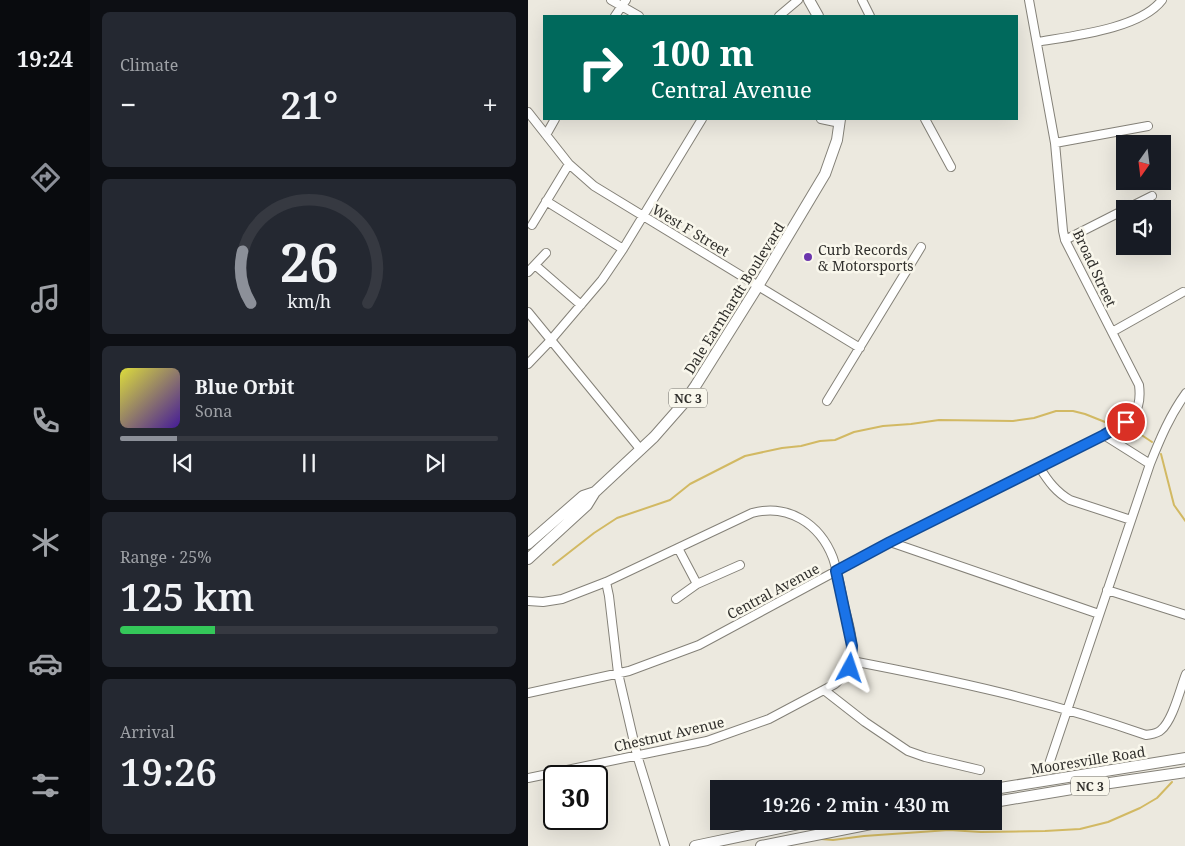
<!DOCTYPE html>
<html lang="en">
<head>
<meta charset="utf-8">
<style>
	:root { --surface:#171b24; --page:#242831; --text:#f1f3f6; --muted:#9ea1a6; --line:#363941; --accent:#8c9099 }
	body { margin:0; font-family:"Noto Serif",serif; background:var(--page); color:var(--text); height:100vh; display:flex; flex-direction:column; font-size:19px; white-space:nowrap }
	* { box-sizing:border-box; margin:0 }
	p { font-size:16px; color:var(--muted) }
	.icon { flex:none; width:28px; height:28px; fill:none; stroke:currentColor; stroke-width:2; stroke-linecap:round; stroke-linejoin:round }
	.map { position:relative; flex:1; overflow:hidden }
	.details { display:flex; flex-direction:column; gap:12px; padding:12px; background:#0d0f14; width:438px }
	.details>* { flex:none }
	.banner { position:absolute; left:15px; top:15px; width:475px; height:105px; border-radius:0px; box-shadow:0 5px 20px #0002; background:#00695c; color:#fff; overflow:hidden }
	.needle { width:32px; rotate:194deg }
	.controls { position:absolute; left:588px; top:135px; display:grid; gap:10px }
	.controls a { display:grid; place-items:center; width:55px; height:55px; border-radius:0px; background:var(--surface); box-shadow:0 5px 20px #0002; font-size:25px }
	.speed { position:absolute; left:15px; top:765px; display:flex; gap:10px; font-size:25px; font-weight:700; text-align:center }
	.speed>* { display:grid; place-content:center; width:65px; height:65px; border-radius:50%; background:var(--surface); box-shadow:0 5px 20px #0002; line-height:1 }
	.speed .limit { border:2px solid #111; border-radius:8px; background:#fff; color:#111 }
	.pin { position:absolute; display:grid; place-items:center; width:42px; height:42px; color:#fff; margin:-21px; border:2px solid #fff; border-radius:50%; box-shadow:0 1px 5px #0007 }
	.me { position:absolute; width:55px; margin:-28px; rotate:5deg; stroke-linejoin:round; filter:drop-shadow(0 0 4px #0008) }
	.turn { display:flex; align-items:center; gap:18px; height:105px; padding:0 25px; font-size:22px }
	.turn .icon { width:65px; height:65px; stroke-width:2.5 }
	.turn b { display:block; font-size:35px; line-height:42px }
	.big { font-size:38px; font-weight:600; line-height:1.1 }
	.details .card { flex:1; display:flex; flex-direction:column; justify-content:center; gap:8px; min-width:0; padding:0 18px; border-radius:8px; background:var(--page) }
	.details .dial { align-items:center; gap:0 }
	.dial svg { height:130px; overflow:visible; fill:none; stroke:var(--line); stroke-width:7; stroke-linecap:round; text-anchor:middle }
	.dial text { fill:var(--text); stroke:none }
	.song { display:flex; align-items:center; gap:15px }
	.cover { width:60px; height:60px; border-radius:8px; background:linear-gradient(135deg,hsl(60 70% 55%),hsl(260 70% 35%)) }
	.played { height:5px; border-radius:2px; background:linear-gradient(90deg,var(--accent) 15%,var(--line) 15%) }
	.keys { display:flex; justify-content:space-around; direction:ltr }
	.heat { display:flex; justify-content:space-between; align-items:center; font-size:28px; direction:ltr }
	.charge { height:8px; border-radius:4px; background:linear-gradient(90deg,#34c759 25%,var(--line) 0) }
	.trip { position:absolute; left:182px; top:780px; width:292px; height:50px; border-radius:0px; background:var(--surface); box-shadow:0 5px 20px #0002; font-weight:600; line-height:50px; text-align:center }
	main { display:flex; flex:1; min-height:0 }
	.tab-bar { display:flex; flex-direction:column; width:90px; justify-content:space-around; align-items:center; background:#090b0e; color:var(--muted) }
	.tab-bar .icon { width:35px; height:35px }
	.tab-bar .on { color:var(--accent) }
	.tab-bar b { font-size:22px; color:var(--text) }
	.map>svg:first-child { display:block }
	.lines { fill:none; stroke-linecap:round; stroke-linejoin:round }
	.stream { stroke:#d2b963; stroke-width:2 }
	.minor-casing { stroke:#848178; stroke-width:10 }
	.major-casing { stroke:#848178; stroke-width:12 }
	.minor { stroke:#fff; stroke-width:8 }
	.major { stroke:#fff; stroke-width:10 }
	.route-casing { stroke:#114b97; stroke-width:12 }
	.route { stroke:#1a73e8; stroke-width:9 }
	.poi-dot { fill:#6c36ad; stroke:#f9f7ec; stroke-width:2 }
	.labels { text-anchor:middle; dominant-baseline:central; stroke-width:5; stroke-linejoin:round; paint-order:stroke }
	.shield { fill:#f9f7ec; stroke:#6c6b66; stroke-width:1 }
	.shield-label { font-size:12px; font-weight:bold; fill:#302f2c }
	.street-label { font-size:14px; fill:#302f2c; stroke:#f9f7ec }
	.poi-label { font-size:14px; fill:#302f2c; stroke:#f9f7ec; text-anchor:start }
</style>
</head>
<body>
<main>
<nav class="tab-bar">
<b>19:24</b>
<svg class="icon on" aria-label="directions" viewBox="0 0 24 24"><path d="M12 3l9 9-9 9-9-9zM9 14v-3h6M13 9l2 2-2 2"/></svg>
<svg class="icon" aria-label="music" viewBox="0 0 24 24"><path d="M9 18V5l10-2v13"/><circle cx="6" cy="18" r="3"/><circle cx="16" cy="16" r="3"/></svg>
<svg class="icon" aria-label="phone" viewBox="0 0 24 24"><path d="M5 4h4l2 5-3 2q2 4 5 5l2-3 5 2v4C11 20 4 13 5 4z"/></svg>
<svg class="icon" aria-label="climate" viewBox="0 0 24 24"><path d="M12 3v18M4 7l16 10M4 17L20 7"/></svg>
<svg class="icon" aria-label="car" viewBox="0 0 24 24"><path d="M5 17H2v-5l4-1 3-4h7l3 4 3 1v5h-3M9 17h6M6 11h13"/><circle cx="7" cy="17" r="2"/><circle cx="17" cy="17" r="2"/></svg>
<svg class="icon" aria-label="filters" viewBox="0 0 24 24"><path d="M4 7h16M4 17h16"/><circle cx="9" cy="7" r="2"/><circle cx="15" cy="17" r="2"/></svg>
</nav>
<section class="details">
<div class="card"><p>Climate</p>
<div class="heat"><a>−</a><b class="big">21°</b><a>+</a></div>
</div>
<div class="card dial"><svg viewBox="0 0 100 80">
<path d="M14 69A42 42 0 1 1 86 69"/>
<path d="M14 69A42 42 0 0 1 9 37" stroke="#8c9099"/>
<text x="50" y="56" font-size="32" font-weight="700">26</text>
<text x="50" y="72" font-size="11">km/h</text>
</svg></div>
<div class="card">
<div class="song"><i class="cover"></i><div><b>Blue Orbit</b><p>Sona</p></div></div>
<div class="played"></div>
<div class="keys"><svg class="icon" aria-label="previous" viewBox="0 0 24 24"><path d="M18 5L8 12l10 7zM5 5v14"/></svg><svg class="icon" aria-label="pause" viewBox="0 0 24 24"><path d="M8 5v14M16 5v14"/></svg><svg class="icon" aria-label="next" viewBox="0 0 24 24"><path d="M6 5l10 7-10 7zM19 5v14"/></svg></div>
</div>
<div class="card"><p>Range · 25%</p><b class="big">125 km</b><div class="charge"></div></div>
<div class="card"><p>Arrival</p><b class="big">19:26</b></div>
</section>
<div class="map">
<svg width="658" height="846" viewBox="0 0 658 846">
	<rect width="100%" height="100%" fill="#ece9df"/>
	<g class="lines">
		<!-- stream -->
		<path class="stream" d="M596 431 612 434 624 442
			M633 454 646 505 658 522
			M25 565 66 533 89 518 142 500 162 484 217 456 254 448 273 446 292 441 307 440 326 432 355 426 383 424 411 420 485 421 506 418 528 411H545L557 414 582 424
			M293 839 305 840 336 836 421 830 453 832 517 831 552 829 580 822 612 808 629 798 644 782"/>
		<defs>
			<path id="minor" d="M83 0 111 16
				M334 0 342 16
				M501 0 527 143 535 231 537 240 611 385C615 416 600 421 576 435
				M87 16 98 0
				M251 16 270 0
				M509 42C544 36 612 29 634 0
				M0 112 41 164 66 186 332 348
				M293 119 312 123
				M397 119 423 167
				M18 135 27 119
				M527 143 620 126
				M18 201 95 249
				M598 209 624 196
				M4 225 41 164
				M537 240 596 210
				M7 265 53 305
				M0 272 18 253
				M0 312 113 450
				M584 332 655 292
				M0 364 22 341 74 280 95 249 174 119
				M299 401 393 247
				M512 468C520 481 528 492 542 500L603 520
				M362 542 571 614
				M150 548 169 584 212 565
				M78 582 81 596 90 673 109 755 137 846
				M579 590 658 615
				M148 599 169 584
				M0 601 15 602 34 599 78 582 224 513C260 503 292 524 305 558 310 573 313 590 316 606 321 624 327 644 323 663 321 671 314 678 307 684L241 719 179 741 0 778
				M324 661C423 680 522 701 618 735 623 734 629 734 633 730 645 720 652 689 658 674
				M296 690 337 722 380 751 397 757 452 770
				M0 693 101 671 171 645 362 542 576 435 622 464
				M521 764 622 464C632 439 642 415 658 393"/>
			<path id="major" d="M281 0 290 16
				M0 544 55 496 67 492
				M0 559 59 505 67 492 126 437 155 404 168 385 230 286 297 174 309 140 312 119
				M466 789 658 758
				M466 802 568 785 658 772
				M167 846 285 821
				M233 846 358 821"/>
		</defs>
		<!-- minor casing -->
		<use href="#minor" class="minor-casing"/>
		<!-- major casing -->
		<use href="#major" class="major-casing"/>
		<!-- minor -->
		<use href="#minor" class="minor"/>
		<!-- major -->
		<use href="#major" class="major"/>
	</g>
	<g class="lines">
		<defs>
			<path id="route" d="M322 668 324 646 308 571 362 542 576 435 598 422"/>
		</defs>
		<!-- route casing -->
		<use href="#route" class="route-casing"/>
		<!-- route -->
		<use href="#route" class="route"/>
	</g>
	<!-- markers -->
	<circle class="poi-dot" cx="280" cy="257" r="5"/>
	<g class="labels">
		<!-- shield labels -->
		<g class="shield">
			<rect x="141" y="388.5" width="38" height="19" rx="4"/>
			<rect x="543" y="776.5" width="38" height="19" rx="4"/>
		</g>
		<g class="shield-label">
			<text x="160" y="398">NC 3</text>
			<text x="562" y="786">NC 3</text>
		</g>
		<!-- street labels -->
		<g class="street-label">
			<text transform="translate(163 230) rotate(31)">West F Street</text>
			<text transform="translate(567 268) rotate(65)">Broad Street</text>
			<text transform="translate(206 298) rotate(-58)">Dale Earnhardt Boulevard</text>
			<text transform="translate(245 591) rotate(-28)">Central Avenue</text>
			<text transform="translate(141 734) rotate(-13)">Chestnut Avenue</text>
			<text transform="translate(560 760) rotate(-9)">Mooresville Road</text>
		</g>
		<!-- poi labels -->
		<g class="poi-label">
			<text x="290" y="249">Curb Records<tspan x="290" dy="16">&amp; Motorsports</tspan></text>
		</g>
	</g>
</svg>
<div class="controls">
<a><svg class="needle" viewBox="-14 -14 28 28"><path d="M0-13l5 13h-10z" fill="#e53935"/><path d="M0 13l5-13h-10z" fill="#9ea1a6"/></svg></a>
<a><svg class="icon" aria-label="sound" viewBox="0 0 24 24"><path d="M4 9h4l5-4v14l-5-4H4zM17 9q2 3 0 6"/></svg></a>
</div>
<div class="speed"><div class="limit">30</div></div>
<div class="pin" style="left:598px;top:422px;background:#d93025"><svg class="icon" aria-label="arrive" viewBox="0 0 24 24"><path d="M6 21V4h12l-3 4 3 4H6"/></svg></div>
<svg class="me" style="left:322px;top:668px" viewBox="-20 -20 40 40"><path d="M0-17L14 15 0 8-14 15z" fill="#1a73e8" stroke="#fff" stroke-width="4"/></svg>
<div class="trip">19:26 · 2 min · 430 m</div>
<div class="banner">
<div class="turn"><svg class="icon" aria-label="right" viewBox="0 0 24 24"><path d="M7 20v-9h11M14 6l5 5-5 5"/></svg><div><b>100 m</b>Central Avenue</div></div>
</div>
</div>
</main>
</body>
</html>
